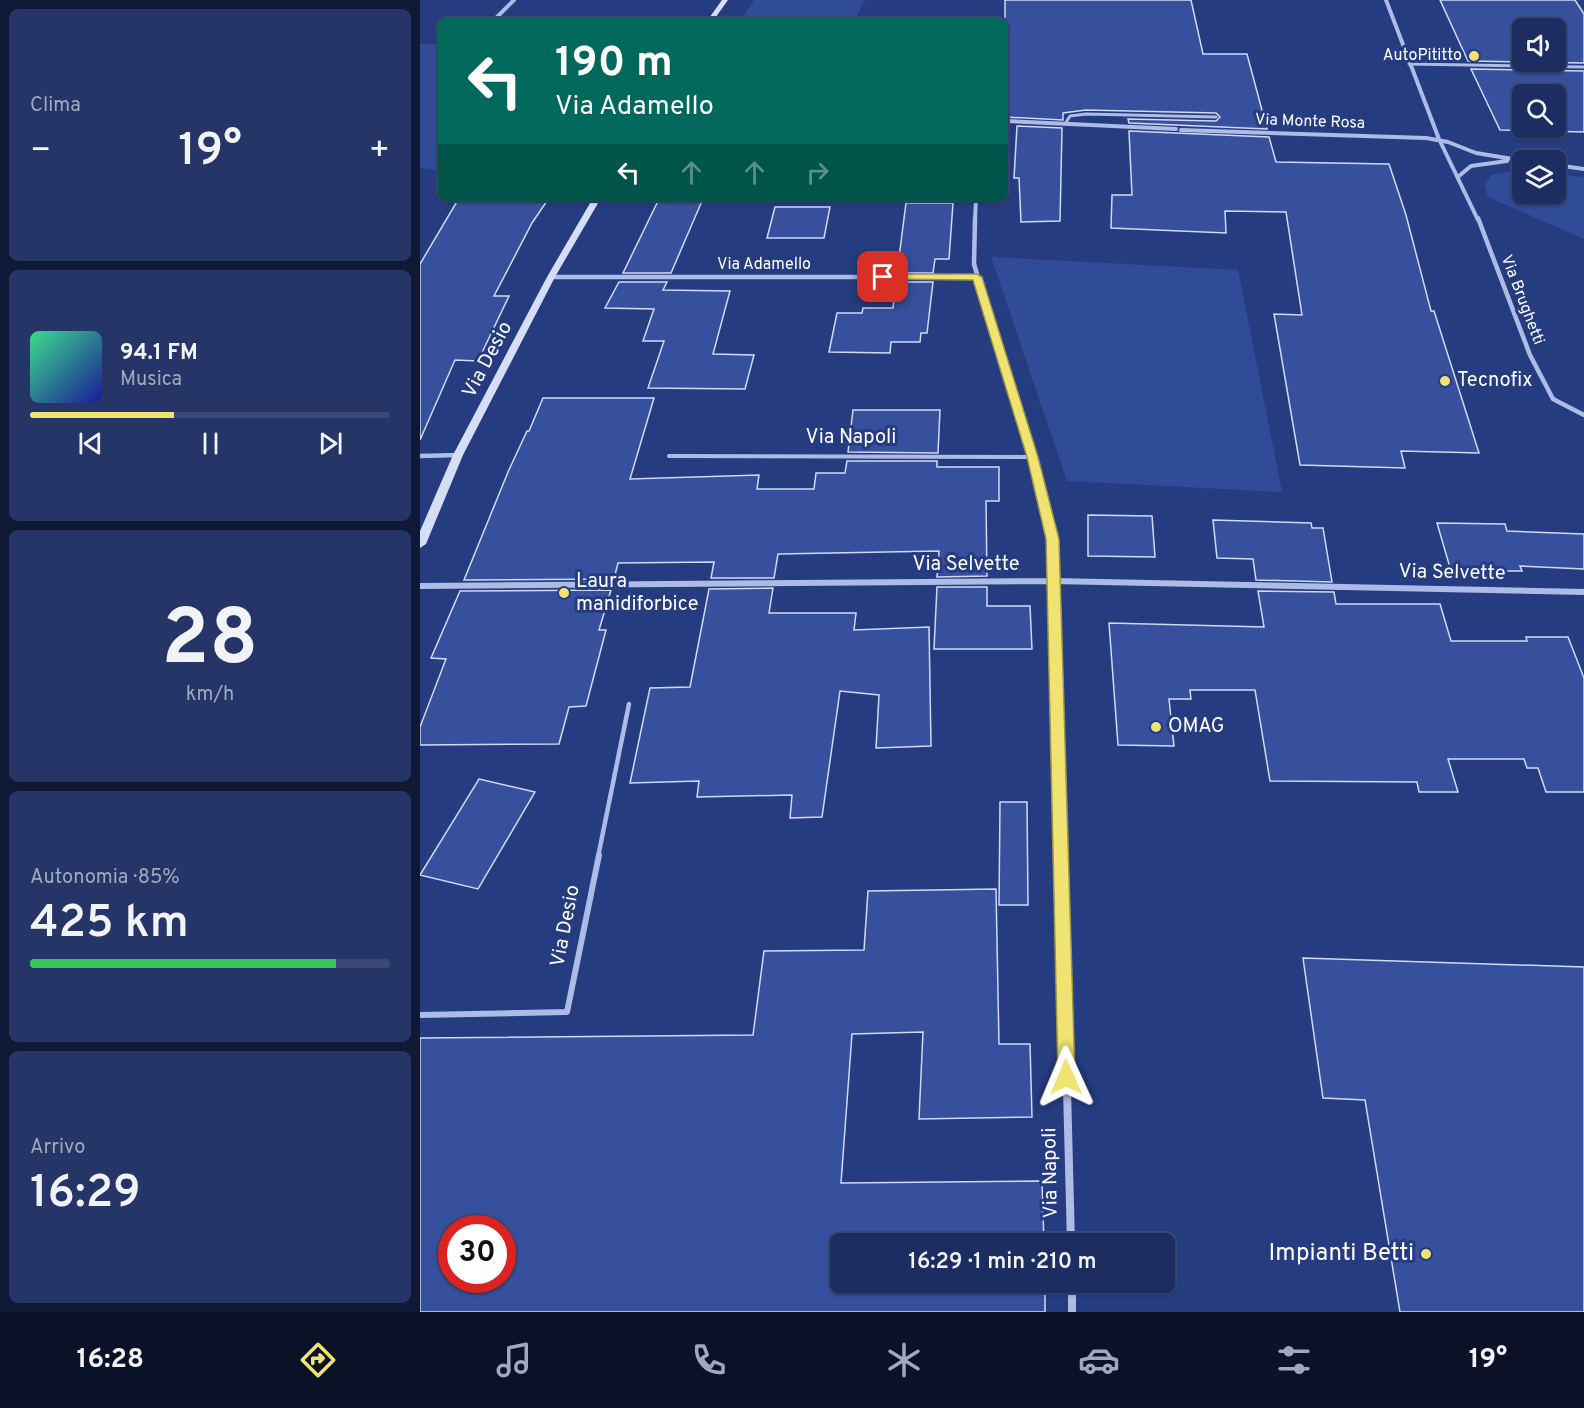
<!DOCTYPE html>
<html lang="it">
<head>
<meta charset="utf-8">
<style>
	:root { --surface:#1c2d61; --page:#253567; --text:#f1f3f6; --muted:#a0a8bd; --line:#3a4976; --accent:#f0e372 }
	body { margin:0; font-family:Overpass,sans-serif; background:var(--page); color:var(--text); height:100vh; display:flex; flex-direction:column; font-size:22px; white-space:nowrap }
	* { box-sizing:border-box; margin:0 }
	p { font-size:20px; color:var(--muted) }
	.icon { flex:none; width:33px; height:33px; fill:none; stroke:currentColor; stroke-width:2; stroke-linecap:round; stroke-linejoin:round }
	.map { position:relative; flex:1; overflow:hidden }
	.details { display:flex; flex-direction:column; gap:9px; padding:9px; background:#0f1935; width:420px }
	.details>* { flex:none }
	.guide { position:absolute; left:18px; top:18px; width:570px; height:183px; border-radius:9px; box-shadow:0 2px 4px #0004,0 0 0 2px var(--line); background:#00695c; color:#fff; overflow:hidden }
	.fabs { position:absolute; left:1092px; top:18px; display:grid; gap:12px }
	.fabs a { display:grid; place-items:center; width:54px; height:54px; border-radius:9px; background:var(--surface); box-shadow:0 2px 4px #0004,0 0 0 2px var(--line); font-size:30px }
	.speed { position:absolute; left:18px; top:1215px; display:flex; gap:12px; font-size:30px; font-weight:700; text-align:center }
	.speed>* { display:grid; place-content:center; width:78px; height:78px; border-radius:50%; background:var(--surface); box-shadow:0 2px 4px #0004,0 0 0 2px var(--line); line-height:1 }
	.speed .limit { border:9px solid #d22; background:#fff; color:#111 }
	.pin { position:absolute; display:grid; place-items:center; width:51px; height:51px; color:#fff; margin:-26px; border-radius:12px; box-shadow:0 3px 9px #0006 }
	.me { position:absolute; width:66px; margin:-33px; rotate:359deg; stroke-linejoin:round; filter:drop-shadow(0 0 4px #0008) }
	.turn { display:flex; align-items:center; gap:21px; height:126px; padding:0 18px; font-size:27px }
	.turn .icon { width:78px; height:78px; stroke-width:2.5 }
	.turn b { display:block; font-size:42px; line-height:51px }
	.lanes { display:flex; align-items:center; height:57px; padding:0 18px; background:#0003; justify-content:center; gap:30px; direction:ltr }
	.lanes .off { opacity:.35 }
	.big { font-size:45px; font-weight:600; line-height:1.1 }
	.details .tile { flex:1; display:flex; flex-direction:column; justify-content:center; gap:9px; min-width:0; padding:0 21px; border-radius:9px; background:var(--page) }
	.details .dial { align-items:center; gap:0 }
	.dial b { font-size:78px; line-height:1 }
	.song { display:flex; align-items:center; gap:18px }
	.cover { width:72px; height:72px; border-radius:9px; background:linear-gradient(135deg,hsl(150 70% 55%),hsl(240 70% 35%)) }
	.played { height:6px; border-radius:3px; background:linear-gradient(90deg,var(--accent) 40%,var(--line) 40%) }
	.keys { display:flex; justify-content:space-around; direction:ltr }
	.heat { display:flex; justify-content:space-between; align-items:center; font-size:33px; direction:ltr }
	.charge { height:9px; border-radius:4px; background:linear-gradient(90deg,#34c759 85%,var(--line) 0) }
	.trip { position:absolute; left:410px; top:1233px; width:345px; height:60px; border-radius:9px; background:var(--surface); box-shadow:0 2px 4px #0004,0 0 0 2px var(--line); font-weight:600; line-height:60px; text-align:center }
	.tab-bar { display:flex; height:96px; justify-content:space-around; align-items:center; background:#0b1227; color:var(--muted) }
	.tab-bar .icon { width:42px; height:42px }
	.tab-bar .active { color:var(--accent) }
	.tab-bar b { font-size:27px; color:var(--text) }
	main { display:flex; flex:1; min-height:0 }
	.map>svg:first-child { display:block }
	.green { fill:#304b98 }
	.building { fill:#36509d; stroke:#d0daf5; stroke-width:1.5; fill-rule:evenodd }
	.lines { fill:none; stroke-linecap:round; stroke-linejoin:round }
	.lane-far3 { stroke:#adbce6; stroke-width:3 }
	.lane-far2 { stroke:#adbce6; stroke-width:4 }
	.lane-far1 { stroke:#adbce6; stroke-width:4.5 }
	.lane { stroke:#adbce6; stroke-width:6 }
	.street-far3 { stroke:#adbce6; stroke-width:4 }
	.street-far2 { stroke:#adbce6; stroke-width:4.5 }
	.street-far1 { stroke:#adbce6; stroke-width:6 }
	.street { stroke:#adbce6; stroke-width:8 }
	.secondary { fill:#d6def6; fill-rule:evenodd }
	.route { fill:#f0e372; stroke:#9c944a; stroke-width:1.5 }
	.poi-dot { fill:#f0e372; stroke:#263c81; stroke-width:2 }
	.labels { text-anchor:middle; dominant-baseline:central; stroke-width:6; stroke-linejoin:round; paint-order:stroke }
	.far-poi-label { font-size:16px; fill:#fff; stroke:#263c81; text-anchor:end }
	.far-street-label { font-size:16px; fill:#fff; stroke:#263c81 }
	.street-label { font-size:20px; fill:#fff; stroke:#263c81 }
	.poi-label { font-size:20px; fill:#fff; stroke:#263c81; text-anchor:start }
	.near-poi-label { font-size:24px; fill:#fff; stroke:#263c81; text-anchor:end }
</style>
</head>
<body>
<main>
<section class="details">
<div class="tile"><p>Clima</p>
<div class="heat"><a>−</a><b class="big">19°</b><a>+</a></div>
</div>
<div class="tile">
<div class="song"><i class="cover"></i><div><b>94.1 FM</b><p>Musica</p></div></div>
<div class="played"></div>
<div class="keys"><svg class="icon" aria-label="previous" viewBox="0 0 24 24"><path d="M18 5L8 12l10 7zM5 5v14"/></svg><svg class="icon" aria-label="pause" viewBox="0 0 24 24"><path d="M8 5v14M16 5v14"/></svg><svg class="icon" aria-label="next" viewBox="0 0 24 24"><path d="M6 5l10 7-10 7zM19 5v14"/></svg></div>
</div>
<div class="tile dial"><b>28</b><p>km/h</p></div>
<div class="tile"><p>Autonomia · 85%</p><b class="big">425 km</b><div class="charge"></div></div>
<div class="tile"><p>Arrivo</p><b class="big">16:29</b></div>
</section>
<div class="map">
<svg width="1164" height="1312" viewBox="0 0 1164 1312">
	<rect width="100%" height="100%" fill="#263c81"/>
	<!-- green -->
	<path class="green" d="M334 0H445L434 21H320Z
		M0 44H21V170L0 168Z
		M1102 170V194H1136V174L1164 177V239L1068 197 1064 184 1072 175Z
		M571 257 818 270 862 492 647 481Z"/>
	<!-- building -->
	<path class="building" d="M585 0H771L783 54H827L847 129 709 123 708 119 796 121 800 117 796 113 666 110 643 113V120L585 117Z
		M1020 0H1155L1164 14V63L1048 61ZM1102 28H1136V62H1102Z
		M1051 69 1164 71V132L1080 130ZM1102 94H1136V128H1102Z
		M597 126 642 128 640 221 601 222 599 178H594Z
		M709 131 849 137 856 162 969 164 986 215 1011 311H1014L1059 453 981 451 985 468 880 465 854 314 882 315 866 212 805 211 806 233 691 228 692 195H712Z
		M39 198H129L112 223 74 296H89L58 361 35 360 0 440V264Z
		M239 199 282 201 251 273H203Z
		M486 203H533L529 259H515L513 273H477Z
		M355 207H410L404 238H347Z
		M199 282H247L243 290 310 291 293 354 334 355 325 389 228 388 244 341H223L234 309 185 308Z
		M476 282H513L507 333H501L500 342H471L470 353 409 352 417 313H442L443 308H473Z
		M123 398H234L210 479 339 475 337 489H394L396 473H425L427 461H517V467H579V501H566L567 576 517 577 519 551 358 554 354 578H291L294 562 198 563 194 579 44 580 88 472 107 431H109Z
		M433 410H520L518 453 428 452Z
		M668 515 732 516 735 557 668 556Z
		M793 520 891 523 892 528H903L912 582 836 580 833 559 797 558Z
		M1017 523 1085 524 1087 531 1164 534V569L1100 566 1102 571H1031Z
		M517 587H567V606H610L612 649H514Z
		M353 588 349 613H436L434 630 509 627 511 746 456 748 459 695 420 691 402 817 370 818 372 795 277 797 279 781 210 783 230 688 270 687 289 589Z
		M191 590 179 630H186L166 706 149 707 139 744 0 745V727L26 659 11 658 40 591Z
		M838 591 914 592 916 604H1020L1031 641H1107L1106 637H1148L1164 678V792H1126L1118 768H1107L1104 759H1028L1038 792H999L997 782 850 781 835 690H770L771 699H749L754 746 698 745 689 623 844 627Z
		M59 779 115 792 58 889 0 875Z
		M580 802H607L608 905H579Z
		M576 889 579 1044H610L612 1117 499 1119 503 1032 432 1034 421 1183 622 1181 624 1244H420V1282H625V1312H0V1038L333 1035 344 951 444 950 448 891ZM32 1228H82V1280H32Z
		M883 958 1164 967V1312H980L945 1100 903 1098Z"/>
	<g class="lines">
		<!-- lane-far3 -->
		<path class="lane-far3" d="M989 64 1164 67
			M645 124 650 116 666 114 796 117"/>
		<!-- lane-far2 -->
		<path class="lane-far2" d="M249 456 612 457"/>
		<!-- lane-far1 -->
		<path class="lane-far1" d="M178 857 209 704"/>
		<!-- lane -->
		<path class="lane" d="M0 1015 147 1012 179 855"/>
		<!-- street-far3 -->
		<path class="street-far3" d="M966 0 1019 139 1058 220
			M73 21 94 0
			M585 121 756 129
			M761 130 1006 138 1028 142 1056 153 1099 160
			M1136 165 1164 169
			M1039 176 1051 166 1087 161
			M555 220 556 198"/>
		<!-- street-far2 -->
		<path class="street-far2" d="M555 218 554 264 623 500
			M1058 218 1110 355 1133 399 1164 415
			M131 277H557
			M0 456 38 455"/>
		<!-- street-far1 -->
		<path class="street-far1" d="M623 498 633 539 641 857
			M0 586 633 581 1164 592"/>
		<!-- street -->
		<path class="street" d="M641 855 651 1244
			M652 1282V1312"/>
		<!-- secondary -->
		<path class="secondary" d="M302 0H308L293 21H287Z
			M173 198H181L135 277 43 455 6 544 0 548V531L33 455 127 277Z"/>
	</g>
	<!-- route -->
	<path class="route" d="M463 274H557L562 277 618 457 639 539 655 1077 653 1084 646 1086 640 1084 638 1077 626 539 607 457 553 280 459 279 458 277Z"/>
	<!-- markers -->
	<g class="poi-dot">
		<circle cx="1054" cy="56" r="6"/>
		<circle cx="1025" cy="381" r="6"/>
		<circle cx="144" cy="593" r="6"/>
		<circle cx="736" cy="727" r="6"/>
		<circle cx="1006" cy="1254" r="6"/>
	</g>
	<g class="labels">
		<!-- far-poi labels -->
		<g class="far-poi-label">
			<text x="1042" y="56">AutoPititto</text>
		</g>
		<!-- far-street labels -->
		<g class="far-street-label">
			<text transform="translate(890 122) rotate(2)">Via Monte Rosa</text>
			<text x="344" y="265">Via Adamello</text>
			<text transform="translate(1102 300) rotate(69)">Via Brughetti</text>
		</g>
		<!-- street labels -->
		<g class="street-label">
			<text transform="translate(68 360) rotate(-62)">Via Desio</text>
			<text x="431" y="438">Via Napoli</text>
			<text x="546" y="565">Via Selvette</text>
			<text transform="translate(1032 573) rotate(1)">Via Selvette</text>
			<text transform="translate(146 926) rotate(-79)">Via Desio</text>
			<text transform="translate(631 1173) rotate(-91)">Via Napoli</text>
		</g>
		<!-- poi labels -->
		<g class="poi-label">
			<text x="1037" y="381">Tecnofix</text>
			<text x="156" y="582">Laura<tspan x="156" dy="23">manidiforbice</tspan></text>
			<text x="748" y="727">OMAG</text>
		</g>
		<!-- near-poi labels -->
		<g class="near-poi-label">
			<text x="994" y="1254">Impianti Betti</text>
		</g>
	</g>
</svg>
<div class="fabs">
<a><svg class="icon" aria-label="sound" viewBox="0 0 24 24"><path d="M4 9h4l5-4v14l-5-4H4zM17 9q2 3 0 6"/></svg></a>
<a><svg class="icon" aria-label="search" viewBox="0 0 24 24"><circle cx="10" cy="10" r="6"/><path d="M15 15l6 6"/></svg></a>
<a><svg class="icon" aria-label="layers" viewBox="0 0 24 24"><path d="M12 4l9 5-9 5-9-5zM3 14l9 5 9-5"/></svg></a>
</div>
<div class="speed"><div class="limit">30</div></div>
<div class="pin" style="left:463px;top:277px;background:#d93025"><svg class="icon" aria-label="arrive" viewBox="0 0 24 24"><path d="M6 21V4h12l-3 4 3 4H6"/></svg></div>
<svg class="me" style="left:646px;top:1077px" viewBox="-20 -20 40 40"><path d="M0-17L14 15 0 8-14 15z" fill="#f0e372" stroke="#fff" stroke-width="4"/></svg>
<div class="trip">16:29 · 1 min · 210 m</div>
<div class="guide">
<div class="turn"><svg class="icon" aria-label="left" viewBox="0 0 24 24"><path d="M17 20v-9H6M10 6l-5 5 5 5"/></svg><div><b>190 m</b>Via Adamello</div></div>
<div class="lanes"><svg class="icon" aria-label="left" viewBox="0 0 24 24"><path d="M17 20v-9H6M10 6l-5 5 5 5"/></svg><svg class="icon off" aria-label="ahead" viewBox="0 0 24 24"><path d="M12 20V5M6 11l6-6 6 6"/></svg><svg class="icon off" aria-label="ahead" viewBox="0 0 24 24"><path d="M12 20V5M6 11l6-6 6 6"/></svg><svg class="icon off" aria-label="right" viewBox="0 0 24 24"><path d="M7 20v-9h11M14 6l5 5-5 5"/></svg></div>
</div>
</div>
</main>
<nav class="tab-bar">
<b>16:28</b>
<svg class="icon active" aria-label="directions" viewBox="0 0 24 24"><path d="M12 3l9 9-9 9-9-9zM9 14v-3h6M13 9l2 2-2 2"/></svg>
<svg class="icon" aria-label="music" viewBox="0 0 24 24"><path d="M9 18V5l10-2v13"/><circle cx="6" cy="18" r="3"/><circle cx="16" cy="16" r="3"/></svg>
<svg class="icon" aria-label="phone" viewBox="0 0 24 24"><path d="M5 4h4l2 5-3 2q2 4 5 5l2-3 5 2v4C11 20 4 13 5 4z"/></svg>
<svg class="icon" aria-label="climate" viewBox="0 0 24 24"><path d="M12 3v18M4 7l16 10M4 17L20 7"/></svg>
<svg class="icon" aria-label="car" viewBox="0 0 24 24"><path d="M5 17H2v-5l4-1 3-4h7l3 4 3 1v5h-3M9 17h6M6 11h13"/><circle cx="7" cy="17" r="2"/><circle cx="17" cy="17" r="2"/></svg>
<svg class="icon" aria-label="filters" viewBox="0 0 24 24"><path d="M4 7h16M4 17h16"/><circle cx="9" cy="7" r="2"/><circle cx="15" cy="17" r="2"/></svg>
<b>19°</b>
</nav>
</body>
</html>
